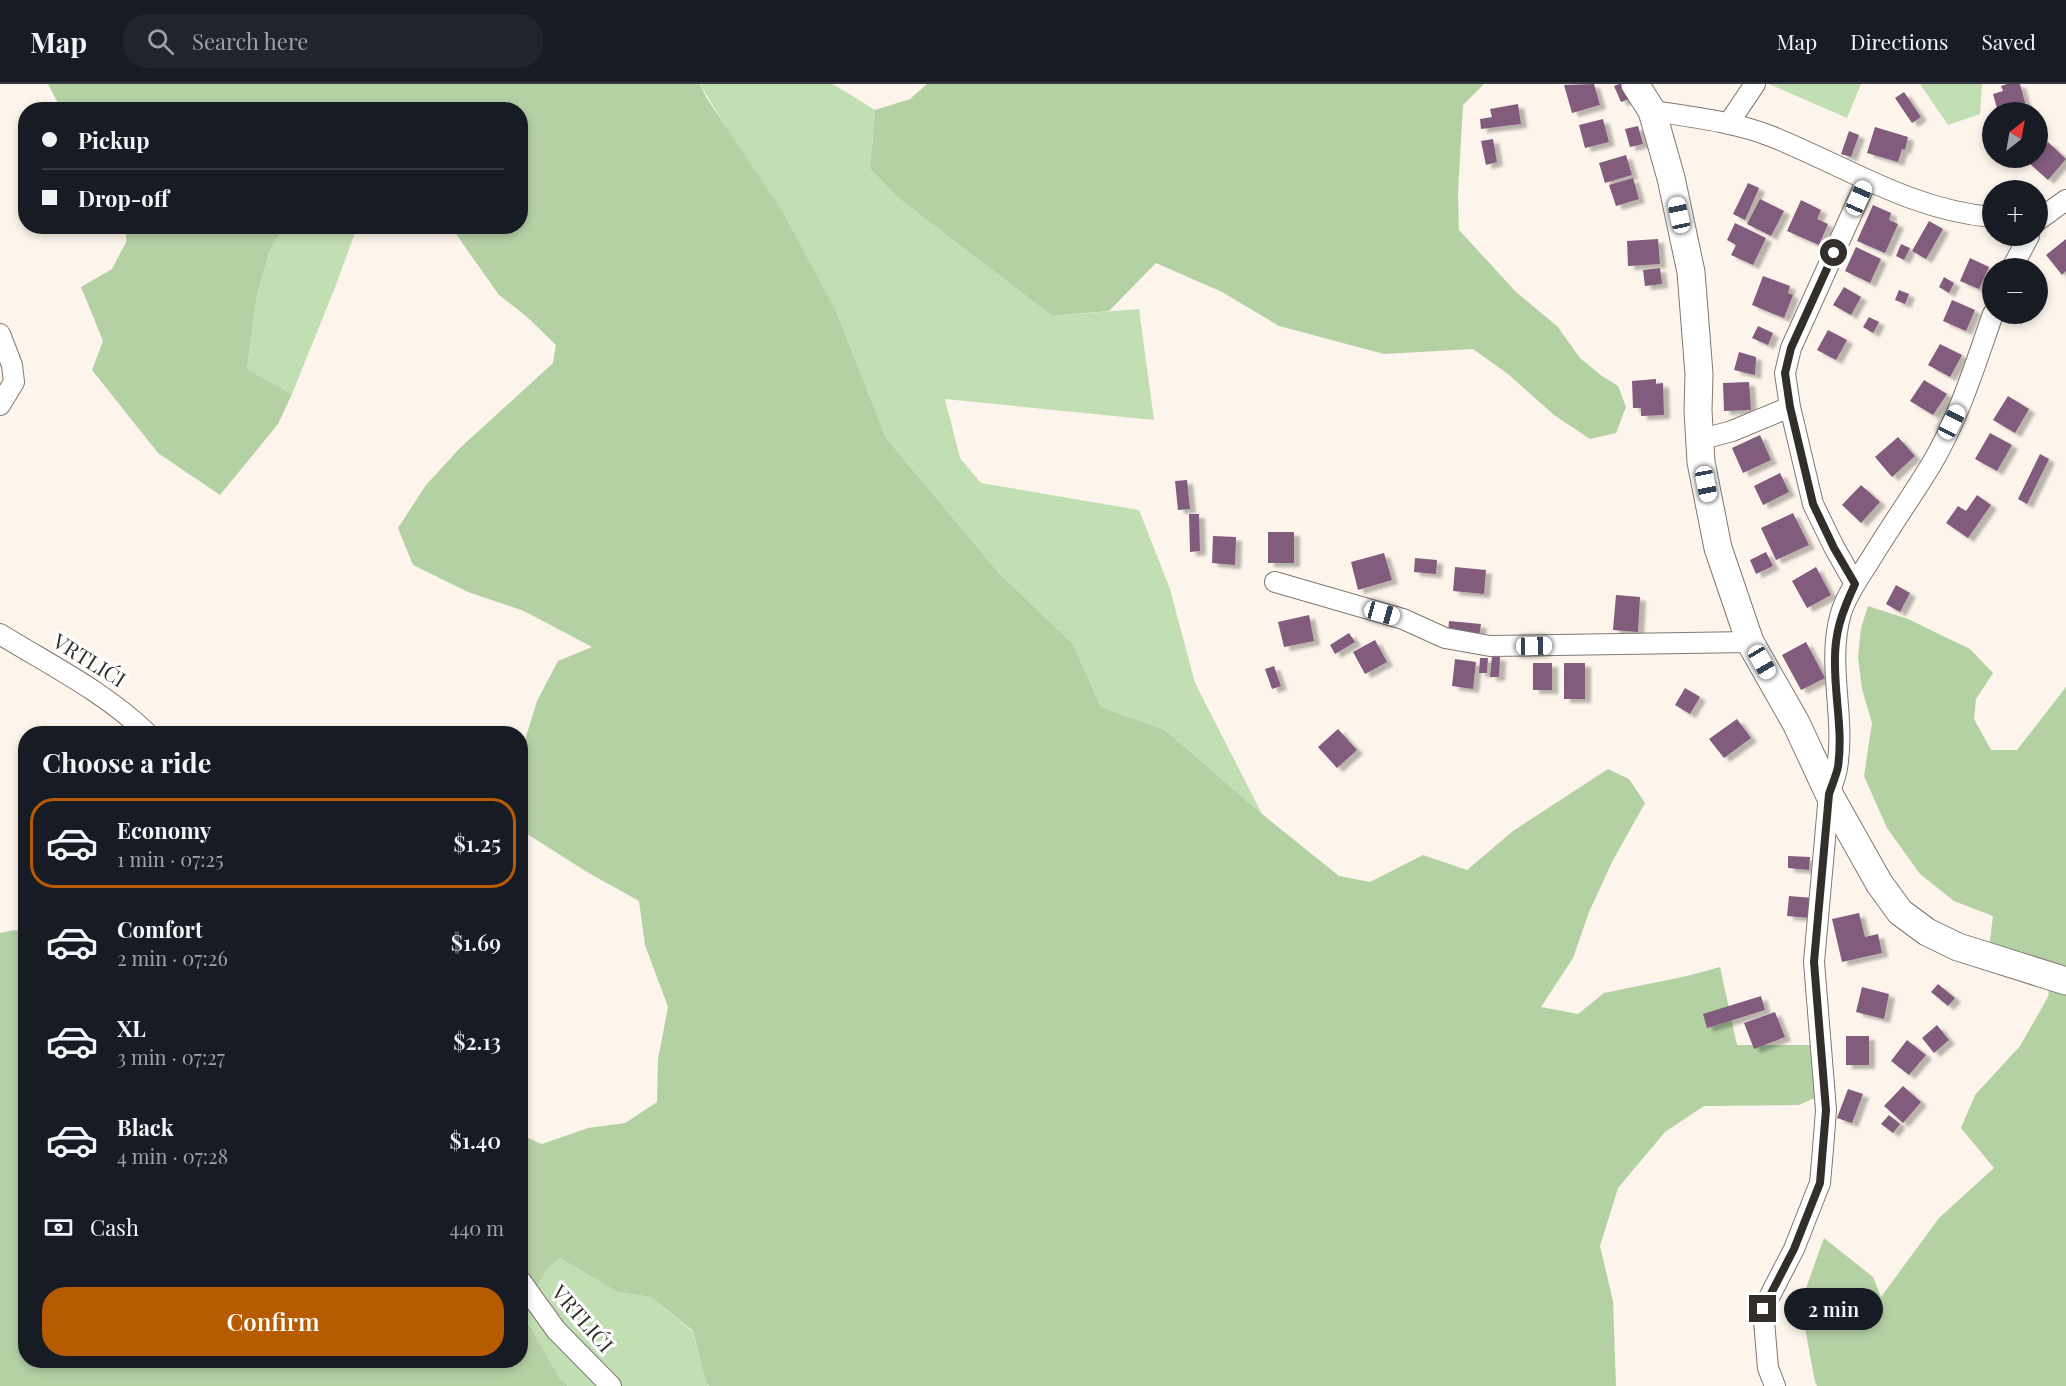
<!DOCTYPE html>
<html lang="en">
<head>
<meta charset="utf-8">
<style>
	body { margin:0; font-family:"Playfair Display",serif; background:#20242c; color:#f1f3f6; height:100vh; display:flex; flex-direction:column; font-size:22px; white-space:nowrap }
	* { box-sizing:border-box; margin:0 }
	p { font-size:20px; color:#9ea1a6 }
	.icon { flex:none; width:33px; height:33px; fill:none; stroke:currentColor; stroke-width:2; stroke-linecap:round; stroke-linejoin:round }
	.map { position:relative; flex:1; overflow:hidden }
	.side { position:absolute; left:18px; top:642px; width:510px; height:642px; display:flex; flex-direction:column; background:#171b24; border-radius:24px; box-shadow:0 3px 9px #0003 }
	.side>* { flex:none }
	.banner { position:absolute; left:18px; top:18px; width:510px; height:132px; border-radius:24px; box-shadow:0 3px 9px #0003; display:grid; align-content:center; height:132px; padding:0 24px; background:#171b24 }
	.needle { width:39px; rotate:31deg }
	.fabs { position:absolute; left:1982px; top:18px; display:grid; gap:12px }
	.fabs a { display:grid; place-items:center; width:66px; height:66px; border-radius:50%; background:#171b24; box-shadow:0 3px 9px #0003; font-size:30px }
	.end { position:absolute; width:27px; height:27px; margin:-14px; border:8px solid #322f2b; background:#fff; box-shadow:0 0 0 3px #fff }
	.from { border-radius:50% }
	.bubble { position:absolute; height:42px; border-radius:21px; background:#171b24; box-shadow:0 3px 9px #0003; font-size:20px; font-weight:600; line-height:42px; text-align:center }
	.car { position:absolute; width:18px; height:36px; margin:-18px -9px; border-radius:8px; box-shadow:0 0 4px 2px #0007; background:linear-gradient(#fff 24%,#345 0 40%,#fff 0 76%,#345 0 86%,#fff 0) }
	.banner b { display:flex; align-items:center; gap:21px; height:57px; font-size:22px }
	.banner b+b { border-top:2px solid #363941 }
	.banner i { width:15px; height:15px; background:#f1f3f6 }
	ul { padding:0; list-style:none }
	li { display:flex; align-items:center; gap:18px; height:90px; margin:0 12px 9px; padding:0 12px; border:3px solid transparent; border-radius:24px }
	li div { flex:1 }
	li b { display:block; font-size:22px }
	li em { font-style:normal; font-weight:600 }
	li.on { border-color:#b75b00 }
	li>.icon { width:54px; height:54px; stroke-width:1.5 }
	h2 { padding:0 24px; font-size:27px; line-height:72px }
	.pay { display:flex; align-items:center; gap:15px; height:66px; padding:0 24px; font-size:22px }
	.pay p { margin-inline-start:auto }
	.cta { display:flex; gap:12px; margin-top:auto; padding:12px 24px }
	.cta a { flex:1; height:69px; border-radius:24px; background:#b75b00; color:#fff; font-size:24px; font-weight:600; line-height:69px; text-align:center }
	header { display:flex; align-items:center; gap:36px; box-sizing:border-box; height:84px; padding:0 30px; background:#171b24; border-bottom:2px solid #363941 }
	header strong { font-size:28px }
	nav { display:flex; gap:33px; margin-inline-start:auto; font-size:21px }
	.search { width:420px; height:54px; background:#20242c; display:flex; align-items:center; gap:15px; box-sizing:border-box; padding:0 21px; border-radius:24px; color:#9ea1a6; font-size:22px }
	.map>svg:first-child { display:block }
	.green { fill:#c2dfb4 }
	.forest { fill:#b4d1a4 }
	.building { fill:#825b7c; filter:url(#shadow) }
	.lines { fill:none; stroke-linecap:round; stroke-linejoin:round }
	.street-casing { stroke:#807871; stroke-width:22 }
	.secondary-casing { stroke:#807871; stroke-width:29 }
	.street { stroke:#fff; stroke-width:20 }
	.secondary { stroke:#fff; stroke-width:27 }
	.route { stroke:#322f2b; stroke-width:8 }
	.labels { text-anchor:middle; stroke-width:6; stroke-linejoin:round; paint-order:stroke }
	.street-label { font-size:21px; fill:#322f2b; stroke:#fff }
</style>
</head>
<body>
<header>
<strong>Map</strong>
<div class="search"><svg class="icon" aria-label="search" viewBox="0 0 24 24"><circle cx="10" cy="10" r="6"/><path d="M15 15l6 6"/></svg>Search here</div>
<nav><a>Map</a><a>Directions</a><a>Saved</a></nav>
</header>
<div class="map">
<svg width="2066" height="1302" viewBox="0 0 2066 1302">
	<defs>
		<filter id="shadow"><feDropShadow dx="6" dy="4" stdDeviation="1.5" flood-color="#0004"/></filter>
	</defs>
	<rect width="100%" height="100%" fill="#fdf4eb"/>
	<!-- green -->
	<path class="green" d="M 700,0 L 833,0 L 875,26 L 870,83 L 897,113 L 1052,232 L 1139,225 L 1154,336 L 945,315 L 960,374 L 981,399 L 1139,426 L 1170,505 L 1195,599 L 1262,730 L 1165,646 L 1101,623 L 1073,560 L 999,489 L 886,354 L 836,227 Z
		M 1769,0 L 1861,0 L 1847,34 Z
		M 1920,0 L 1982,0 L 1980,30 L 1948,41 Z
		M 284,143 L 357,143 L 336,201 L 292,310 L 247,285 L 257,210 L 270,166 Z
		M 560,1174 L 617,1208 L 651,1213 L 693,1248 L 705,1296 L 709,1302 L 568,1302 L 560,1295 L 523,1230 L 547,1185 Z"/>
	<!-- forest -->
	<path class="forest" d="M 48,0 L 700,0 L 706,13 L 783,129 L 836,227 L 886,354 L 999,489 L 1073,560 L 1101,623 L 1165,646 L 1262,730 L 1339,792 L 1370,798 L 1423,771 L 1467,786 L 1513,747 L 1608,685 L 1629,695 L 1645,719 L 1613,776 L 1589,828 L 1573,874 L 1541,923 L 1578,930 L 1604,909 L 1687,892 L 1720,883 L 1737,961 L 1829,961 L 1830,1007 L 1799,1021 L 1704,1022 L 1665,1048 L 1618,1104 L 1600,1162 L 1613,1217 L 1616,1302 L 709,1302 L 705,1296 L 693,1247 L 651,1213 L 617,1208 L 560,1174 L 547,1185 L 523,1230 L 560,1295 L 568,1302 L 0,1302 L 0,849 L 15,846 L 25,848 L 26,1276 L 520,1276 L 521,1051 L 542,1060 L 588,1044 L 625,1039 L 657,1018 L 658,975 L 668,923 L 645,861 L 639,817 L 587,788 L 521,746 L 521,669 L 537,617 L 558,577 L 592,563 L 524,527 L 468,508 L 413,481 L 398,444 L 426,401 L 460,364 L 553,279 L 556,261 L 526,232 L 499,211 L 451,143 L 520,142 L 520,26 L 61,25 Z
		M 927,0 L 1484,0 L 1463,21 L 1458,109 L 1459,146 L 1516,208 L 1557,242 L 1580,274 L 1602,292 L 1618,302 L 1626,323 L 1616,349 L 1590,355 L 1554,331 L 1508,290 L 1473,265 L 1384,270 L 1279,242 L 1222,208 L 1156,179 L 1109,227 L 1052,232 L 897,113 L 870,84 L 875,26 L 910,15 Z
		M 126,143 L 284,143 L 270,166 L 257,210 L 247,285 L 292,310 L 278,340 L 220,411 L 158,369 L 92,286 L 103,257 L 81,203 L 112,185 L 126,158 Z
		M 1868,522 L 1908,535 L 1970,565 L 1993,589 L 1976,615 L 1974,635 L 1991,666 L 2017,666 L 2066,603 L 2066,1302 L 1817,1302 L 1815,1298 L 1805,1244 L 1805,1207 L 1824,1154 L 1873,1193 L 1881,1213 L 1939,1134 L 1994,1084 L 1961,1044 L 1975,1011 L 2020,962 L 2048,913 L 2051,891 L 1988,873 L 1993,832 L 1954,817 L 1920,790 L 1887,744 L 1864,692 L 1872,639 L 1862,605 L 1858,574 L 1861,544 Z"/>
	<!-- building -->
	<path class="building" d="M 1594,0 L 1600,21 L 1572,29 L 1564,1 Z
		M 1619,0 L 1623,0 L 1629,15 L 1621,18 L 1614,2 Z
		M 2007,0 L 2020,0 L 2027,26 L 2019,28 L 1998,28 L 1993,10 L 2003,7 L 2001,2 Z
		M 1904,8 L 1921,33 L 1912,39 L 1895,14 Z
		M 1518,20 L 1521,40 L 1481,45 L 1480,35 L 1492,33 L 1490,25 Z
		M 1603,35 L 1609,58 L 1585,64 L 1579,41 Z
		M 1638,42 L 1643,60 L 1630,63 L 1625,45 Z
		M 1875,43 L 1908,53 L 1905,66 L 1902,65 L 1898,78 L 1867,69 Z
		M 1849,47 L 1859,51 L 1851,73 L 1841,70 Z
		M 1493,55 L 1497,78 L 1486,81 L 1481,57 Z
		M 2048,58 L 2066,75 L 2048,96 L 2029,79 L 2034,74 L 2037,74 L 2037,70 Z
		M 1626,71 L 1632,91 L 1605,99 L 1599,79 Z
		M 1633,94 L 1639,115 L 1616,122 L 1609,101 Z
		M 1748,99 L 1759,104 L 1745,136 L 1733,130 Z
		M 1760,115 L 1784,127 L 1771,152 L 1747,140 Z
		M 1801,116 L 1821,126 L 1817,135 L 1828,140 L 1819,161 L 1787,147 Z
		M 1873,121 L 1891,129 L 1889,136 L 1898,140 L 1885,169 L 1857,157 Z
		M 1929,137 L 1943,145 L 1926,175 L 1912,167 Z
		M 1735,139 L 1766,154 L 1753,181 L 1731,171 L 1736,161 L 1727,156 Z
		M 1658,155 L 1660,180 L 1628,182 L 1627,157 Z
		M 2066,155 L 2066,187 L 2062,191 L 2046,171 Z
		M 1901,160 L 1910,164 L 1904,176 L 1896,172 Z
		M 1856,163 L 1881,175 L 1870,199 L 1845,187 Z
		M 1970,174 L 1989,183 L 1979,205 L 1960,197 Z
		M 1660,184 L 1662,200 L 1645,202 L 1643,186 Z
		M 1763,192 L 1790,202 L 1788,209 L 1793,211 L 1784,234 L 1752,221 Z
		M 1944,193 L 1954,199 L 1949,209 L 1939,203 Z
		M 1844,203 L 1861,213 L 1851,231 L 1833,221 Z
		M 1899,206 L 1909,210 L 1905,220 L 1895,216 Z
		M 1952,216 L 1975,226 L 1966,247 L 1943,237 Z
		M 1869,233 L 1879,238 L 1873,249 L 1863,243 Z
		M 1758,242 L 1773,249 L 1768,261 L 1752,254 Z
		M 1828,246 L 1847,256 L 1836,276 L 1817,266 Z
		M 1940,260 L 1962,271 L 1950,293 L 1928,281 Z
		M 1739,268 L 1756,273 L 1755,291 L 1734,286 Z
		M 1656,295 L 1656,300 L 1663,299 L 1664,331 L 1641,332 L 1641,324 L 1633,324 L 1632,297 Z
		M 1924,296 L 1947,310 L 1933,331 L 1910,317 Z
		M 1749,298 L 1751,326 L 1724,327 L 1723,299 Z
		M 2008,312 L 2029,325 L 2015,349 L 1993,336 Z
		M 1990,349 L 2012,361 L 1997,387 L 1975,375 Z
		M 1760,351 L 1771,376 L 1743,389 L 1732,364 Z
		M 1898,353 L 1915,372 L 1892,393 L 1875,373 Z
		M 2040,370 L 2049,375 L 2027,420 L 2018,415 Z
		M 1780,389 L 1789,408 L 1763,421 L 1754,402 Z
		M 1187,396 L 1190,425 L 1178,426 L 1175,397 Z
		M 1861,401 L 1880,418 L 1861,439 L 1842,421 Z
		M 1977,411 L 1991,421 L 1968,454 L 1946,439 L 1958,422 L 1966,427 Z
		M 1793,429 L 1809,461 L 1776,476 L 1761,444 Z
		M 1189,430 L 1199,430 L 1200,467 L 1190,468 Z
		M 1268,448 L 1294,448 L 1294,479 L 1268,479 Z
		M 1213,452 L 1236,453 L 1235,481 L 1212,479 Z
		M 1766,468 L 1773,482 L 1756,490 L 1750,476 Z
		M 1384,469 L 1392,496 L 1358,506 L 1351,478 Z
		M 1415,474 L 1437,476 L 1436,490 L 1414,488 Z
		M 1455,483 L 1486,486 L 1484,510 L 1453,507 Z
		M 1816,483 L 1831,511 L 1807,524 L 1792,497 Z
		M 1896,501 L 1910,509 L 1900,528 L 1886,520 Z
		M 1616,511 L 1640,513 L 1638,548 L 1613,546 Z
		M 1309,531 L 1314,557 L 1284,563 L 1278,538 Z
		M 1449,537 L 1481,540 L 1479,552 L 1448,549 Z
		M 1349,549 L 1355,558 L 1335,570 L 1330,561 Z
		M 1375,556 L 1387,578 L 1365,590 L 1353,568 Z
		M 1806,558 L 1825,594 L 1801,606 L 1782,571 Z
		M 1492,572 L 1500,573 L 1499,593 L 1490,593 Z
		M 1480,574 L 1488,574 L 1487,589 L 1479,589 Z
		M 1455,575 L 1476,578 L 1473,605 L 1452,602 Z
		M 1533,579 L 1552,579 L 1552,606 L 1533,606 Z
		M 1564,579 L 1585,579 L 1585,615 L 1564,615 Z
		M 1274,582 L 1281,602 L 1272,605 L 1265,585 Z
		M 1685,604 L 1700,613 L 1690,630 L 1675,621 Z
		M 1737,635 L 1751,654 L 1724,674 L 1709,655 Z
		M 1338,645 L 1357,666 L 1337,684 L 1318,663 Z
		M 1788,772 L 1810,773 L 1809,786 L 1788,784 Z
		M 1789,812 L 1813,814 L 1811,834 L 1787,832 Z
		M 1859,829 L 1865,853 L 1878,850 L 1882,869 L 1842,878 L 1832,835 Z
		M 1938,900 L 1955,914 L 1948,922 L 1931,908 Z
		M 1862,903 L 1889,910 L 1884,935 L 1856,928 Z
		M 1761,912 L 1765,926 L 1707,944 L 1703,930 Z
		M 1775,928 L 1785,953 L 1754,965 L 1744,939 Z
		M 1937,941 L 1949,956 L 1934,969 L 1922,954 Z
		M 1846,952 L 1869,952 L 1869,981 L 1846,981 Z
		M 1907,956 L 1926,971 L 1909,991 L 1891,977 Z
		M 1903,1002 L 1921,1018 L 1903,1039 L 1884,1022 Z
		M 1848,1005 L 1863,1010 L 1852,1039 L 1837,1034 Z
		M 1889,1031 L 1900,1040 L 1893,1049 L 1881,1040 Z"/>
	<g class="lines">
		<!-- street casing -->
		<g class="street-casing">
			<path id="street" d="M 1652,27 C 1692,33 1736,38 1773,53 C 1847,83 1911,126 1992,133
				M 1728,40 L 1755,0
				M 2037,137 L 2066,116
				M 2012,184 L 2029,152
				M 0,250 L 12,281 L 14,298 L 0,321
				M 1699,356 L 1732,347 L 1790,323
				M 1275,498 L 1403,535 L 1445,554 L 1490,562 L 1750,558
				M 1855,500 L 1834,463 L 1813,420 L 1790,323 L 1785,289 L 1791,264 L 1867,96
				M 0,550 C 50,581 105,608 148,650
				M 520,1196 L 556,1246 L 611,1302
				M 1775,1302 L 1768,1284 L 1763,1225 L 1794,1165 L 1820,1099 L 1823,1065 L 1826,1026 L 1814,878 L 1829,710 C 1832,701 1836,692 1837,684 C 1846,632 1826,580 1841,529 C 1847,509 1861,491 1872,473 C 1891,442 1912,412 1931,381 C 1959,334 1975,281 1993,230"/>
		</g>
		<!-- secondary casing -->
		<g class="secondary-casing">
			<path id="secondary" d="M 1635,0 L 1652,27 L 1671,94 L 1691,188 L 1699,290 L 1698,327 L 1701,378 L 1718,464 L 1750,558 L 1796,639 L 1829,710 L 1879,799 L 1900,828 L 1927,848 L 1958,863 L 2066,897"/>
		</g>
		<!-- street -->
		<use href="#street" class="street"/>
		<!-- secondary -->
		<use href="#secondary" class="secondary"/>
	</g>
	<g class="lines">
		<!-- route -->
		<path class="route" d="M 1763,1225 L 1794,1165 L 1820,1099 L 1826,1026 L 1814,878 L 1829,710 C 1832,701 1836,692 1838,683 C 1843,648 1835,615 1835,581 C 1834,549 1842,528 1855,500 L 1834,464 L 1813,420 L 1790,323 L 1785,289 L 1791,264 L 1834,169"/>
	</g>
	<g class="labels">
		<!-- street labels -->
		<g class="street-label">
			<text transform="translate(89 577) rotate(32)" y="7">VRTLIĆI</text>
			<text transform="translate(582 1235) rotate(49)" y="7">VRTLIĆI</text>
		</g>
	</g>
</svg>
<div class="fabs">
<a><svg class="needle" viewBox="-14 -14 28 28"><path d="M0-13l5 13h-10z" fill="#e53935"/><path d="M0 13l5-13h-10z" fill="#9ea1a6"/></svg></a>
<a>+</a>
<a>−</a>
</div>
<i class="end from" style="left:1834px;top:169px"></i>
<i class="end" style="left:1763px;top:1225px"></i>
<div class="bubble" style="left:1784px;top:1204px;width:99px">2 min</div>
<i class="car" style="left:1859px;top:114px;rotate:24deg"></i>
<i class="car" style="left:1679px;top:131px;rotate:348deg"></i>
<i class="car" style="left:1952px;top:338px;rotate:27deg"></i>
<i class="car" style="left:1706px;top:400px;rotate:169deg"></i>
<i class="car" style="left:1382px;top:529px;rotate:106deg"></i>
<i class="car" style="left:1534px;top:562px;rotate:89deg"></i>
<i class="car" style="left:1762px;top:578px;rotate:150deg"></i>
<div class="banner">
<b><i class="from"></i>Pickup</b>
<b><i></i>Drop-off</b>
</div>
<section class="side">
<h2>Choose a ride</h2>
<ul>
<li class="on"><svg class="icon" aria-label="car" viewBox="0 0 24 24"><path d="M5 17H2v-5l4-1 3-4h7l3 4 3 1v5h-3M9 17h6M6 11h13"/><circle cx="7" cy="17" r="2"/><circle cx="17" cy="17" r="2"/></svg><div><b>Economy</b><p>1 min · 07:25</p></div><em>$1.25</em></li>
<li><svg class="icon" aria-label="car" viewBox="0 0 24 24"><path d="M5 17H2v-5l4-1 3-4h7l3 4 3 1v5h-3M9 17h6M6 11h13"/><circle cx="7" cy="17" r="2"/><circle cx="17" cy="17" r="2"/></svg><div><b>Comfort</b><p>2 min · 07:26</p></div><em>$1.69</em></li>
<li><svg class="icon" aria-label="car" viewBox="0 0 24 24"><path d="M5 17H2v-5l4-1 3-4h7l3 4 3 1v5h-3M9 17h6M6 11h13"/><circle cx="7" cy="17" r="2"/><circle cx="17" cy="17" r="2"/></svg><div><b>XL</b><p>3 min · 07:27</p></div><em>$2.13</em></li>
<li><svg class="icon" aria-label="car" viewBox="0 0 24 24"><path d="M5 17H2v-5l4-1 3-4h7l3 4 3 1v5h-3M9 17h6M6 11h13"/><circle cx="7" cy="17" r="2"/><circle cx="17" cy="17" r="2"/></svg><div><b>Black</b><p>4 min · 07:28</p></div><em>$1.40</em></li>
</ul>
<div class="pay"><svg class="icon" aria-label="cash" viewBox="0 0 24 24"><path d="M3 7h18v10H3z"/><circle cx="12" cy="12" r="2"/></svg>Cash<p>440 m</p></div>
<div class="cta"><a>Confirm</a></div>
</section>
</div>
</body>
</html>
